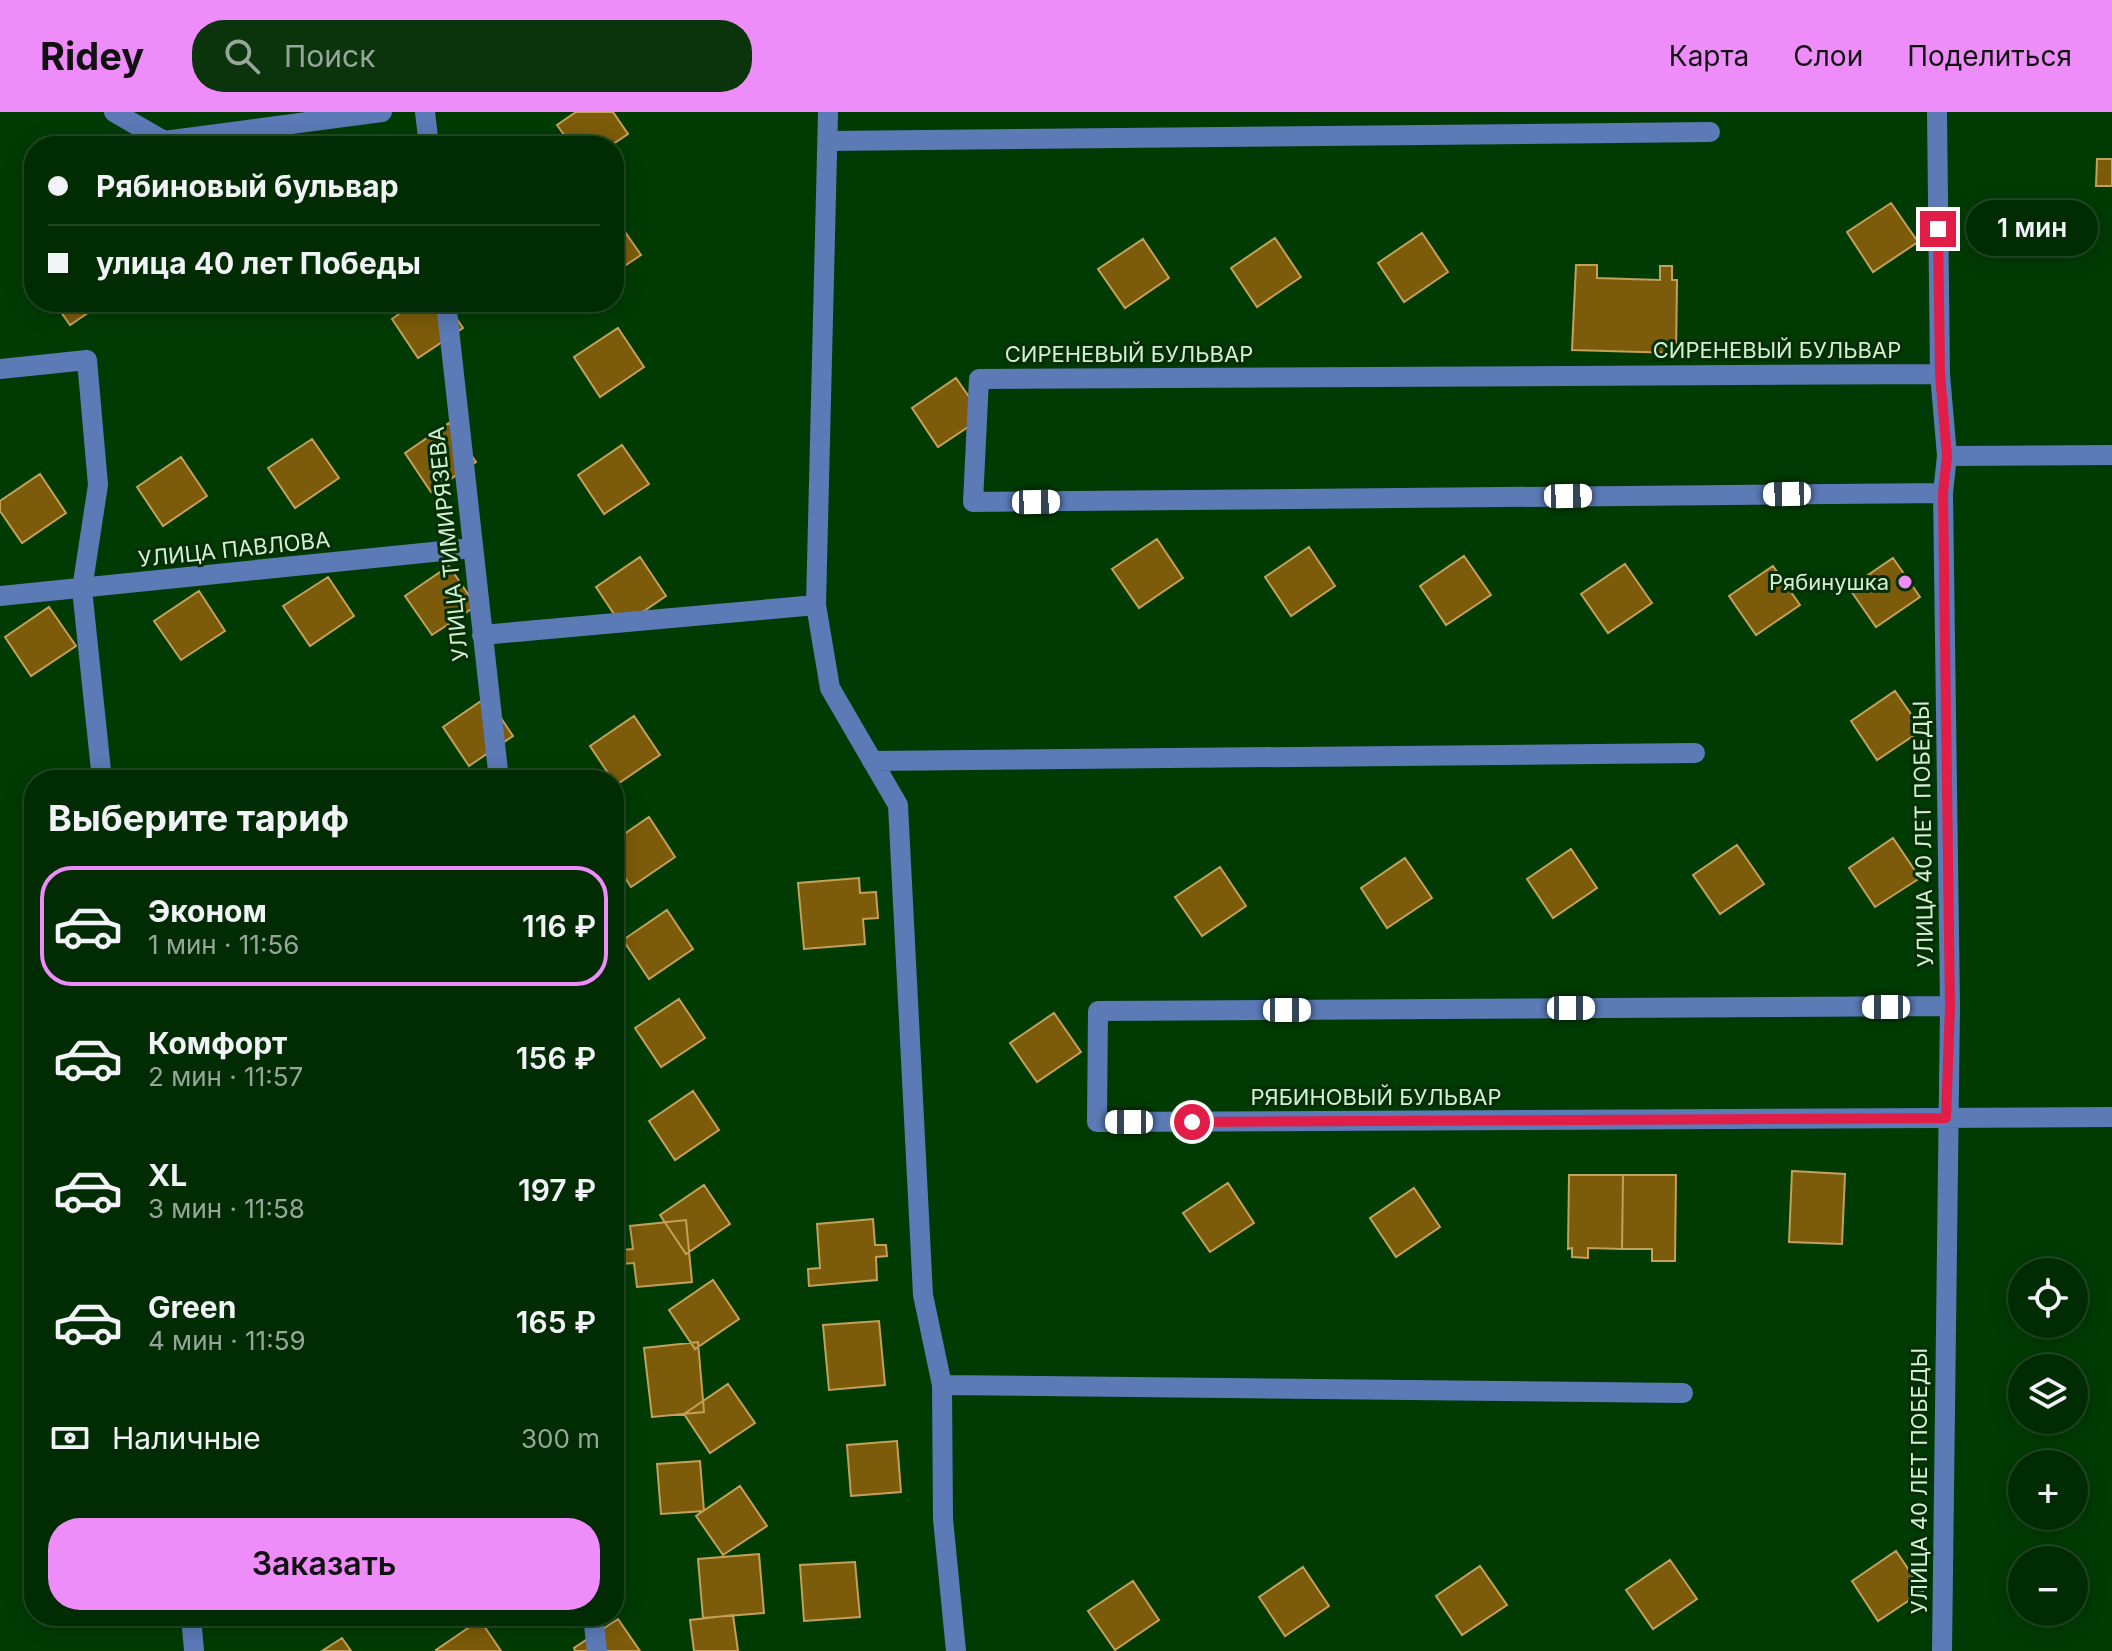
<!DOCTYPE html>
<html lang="ru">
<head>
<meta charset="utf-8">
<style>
	body { margin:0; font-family:Inter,sans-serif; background:#0b340d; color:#f1f3f6; height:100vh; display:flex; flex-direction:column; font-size:30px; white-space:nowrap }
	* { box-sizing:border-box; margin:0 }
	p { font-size:26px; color:#96a79a }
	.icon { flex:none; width:44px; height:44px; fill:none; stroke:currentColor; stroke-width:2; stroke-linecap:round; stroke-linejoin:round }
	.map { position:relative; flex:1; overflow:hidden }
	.sheet { position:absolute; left:24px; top:658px; width:600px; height:856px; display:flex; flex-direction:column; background:#012c03; border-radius:32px; box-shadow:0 4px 20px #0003,0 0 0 2px #234825 }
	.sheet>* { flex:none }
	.top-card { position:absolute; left:24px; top:24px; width:600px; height:176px; border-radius:32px; box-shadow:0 4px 20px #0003,0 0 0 2px #234825; display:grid; align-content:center; height:176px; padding:0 24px; background:#012c03 }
	.buttons { position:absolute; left:2008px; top:1146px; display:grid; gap:16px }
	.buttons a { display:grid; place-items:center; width:80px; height:80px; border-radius:50%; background:#012c03; box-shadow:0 4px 20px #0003,0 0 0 2px #234825; font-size:40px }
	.end { position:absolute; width:36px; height:36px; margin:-18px; border:10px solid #e11d48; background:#fff; box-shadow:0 0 0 4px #fff }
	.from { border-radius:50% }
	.bubble { position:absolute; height:56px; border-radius:28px; background:#012c03; box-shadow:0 4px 20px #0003,0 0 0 2px #234825; font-size:26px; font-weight:600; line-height:56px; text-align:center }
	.car { position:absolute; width:24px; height:48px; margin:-24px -12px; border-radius:10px; box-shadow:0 0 6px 2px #0007; background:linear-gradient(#fff 24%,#345 0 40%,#fff 0 76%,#345 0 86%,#fff 0) }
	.top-card b { display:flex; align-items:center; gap:28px; height:76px; font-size:30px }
	.top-card b+b { border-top:2px solid #234825 }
	.top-card i { width:20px; height:20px; background:#f1f3f6 }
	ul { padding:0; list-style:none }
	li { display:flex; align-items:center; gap:24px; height:120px; margin:0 16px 12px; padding:0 8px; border:4px solid transparent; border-radius:32px }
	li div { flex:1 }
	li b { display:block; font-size:30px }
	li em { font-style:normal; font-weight:600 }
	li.current { border-color:#ee8cf9 }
	li>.icon { width:72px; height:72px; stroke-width:1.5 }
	h2 { padding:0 24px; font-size:36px; line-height:96px }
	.pay { display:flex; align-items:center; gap:20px; height:88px; padding:0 24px; font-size:30px }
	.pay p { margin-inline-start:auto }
	.cta { display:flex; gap:16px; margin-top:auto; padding:16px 24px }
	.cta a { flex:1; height:92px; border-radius:32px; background:#ee8cf9; color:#111; font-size:32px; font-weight:600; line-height:92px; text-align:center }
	header { display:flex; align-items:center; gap:48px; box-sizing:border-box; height:112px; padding:0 40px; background:#ee8cf9; color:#111 }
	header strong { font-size:38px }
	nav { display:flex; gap:44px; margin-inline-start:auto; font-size:28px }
	.search { width:560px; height:72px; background:#0b340d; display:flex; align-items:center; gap:20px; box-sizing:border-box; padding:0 28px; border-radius:32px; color:#96a79a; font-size:30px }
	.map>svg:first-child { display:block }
	.building { fill:#7c5c0a; stroke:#c4a059; stroke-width:2 }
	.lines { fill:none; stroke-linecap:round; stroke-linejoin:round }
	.minor { stroke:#5b7ab6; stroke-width:20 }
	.route { stroke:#e11d48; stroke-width:10 }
	.poi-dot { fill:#ee8cf9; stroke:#052e06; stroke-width:3 }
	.labels { text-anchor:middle; stroke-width:6; stroke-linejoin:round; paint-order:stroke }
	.street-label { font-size:22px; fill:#d4f0d2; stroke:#052e06 }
	.poi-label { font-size:22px; fill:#d4f0d2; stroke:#052e06; text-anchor:end }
</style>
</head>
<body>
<header>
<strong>Ridey</strong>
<div class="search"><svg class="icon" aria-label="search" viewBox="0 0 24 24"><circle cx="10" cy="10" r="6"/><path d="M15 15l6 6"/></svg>Поиск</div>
<nav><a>Карта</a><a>Слои</a><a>Поделиться</a></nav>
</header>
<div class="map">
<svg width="2112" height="1539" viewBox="0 0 2112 1539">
	<rect width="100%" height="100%" fill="#013b04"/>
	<!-- building -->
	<path class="building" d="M 576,0 L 613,0 L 628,22 L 610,34 L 572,34 L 557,13 Z
		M 2097,47 L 2112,47 L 2112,74 L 2096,74 Z
		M 1891,91 L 1918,130 L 1873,160 L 1847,120 Z
		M 614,104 L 641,143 L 614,161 Z
		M 1422,121 L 1448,160 L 1404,190 L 1378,151 Z
		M 1275,126 L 1301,165 L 1257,195 L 1231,156 Z
		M 1143,127 L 1169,166 L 1125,196 L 1098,157 Z
		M 1576,153 L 1597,153 L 1597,166 L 1660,168 L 1660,154 L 1672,154 L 1672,168 L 1677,168 L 1676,241 L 1572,238 Z
		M 54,190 L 104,190 L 70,213 Z
		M 416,190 L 445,190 L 463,216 L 418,246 L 392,207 Z
		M 618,216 L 644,255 L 600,285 L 574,245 Z
		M 956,266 L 983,305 L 938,335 L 912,296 Z
		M 449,311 L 476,350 L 431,380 L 405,341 Z
		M 312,327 L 339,366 L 295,396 L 268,356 Z
		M 622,333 L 649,372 L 604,402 L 578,363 Z
		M 181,345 L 207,384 L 163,414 L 137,375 Z
		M 40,362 L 66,401 L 22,431 L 0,399 L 0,389 Z
		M 1157,427 L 1183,466 L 1139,496 L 1112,457 Z
		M 1309,435 L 1335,474 L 1291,504 L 1265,465 Z
		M 1464,444 L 1491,483 L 1446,513 L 1420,474 Z
		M 640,445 L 666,484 L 622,514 L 596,475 Z
		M 1893,446 L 1920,485 L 1876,515 L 1849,476 Z
		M 1625,452 L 1652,491 L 1608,521 L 1581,482 Z
		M 449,454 L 476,494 L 432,523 L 405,484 Z
		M 1773,454 L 1800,493 L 1756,523 L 1729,484 Z
		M 328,465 L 354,504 L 310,534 L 283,494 Z
		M 199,479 L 225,519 L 181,548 L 154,509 Z
		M 49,495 L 76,534 L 31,564 L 5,525 Z
		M 1895,579 L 1922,618 L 1877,648 L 1851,609 Z
		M 487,585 L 513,624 L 469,654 L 443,615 Z
		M 634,604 L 660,643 L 616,673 L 590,634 Z
		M 649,705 L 675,745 L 631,775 L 614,749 L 614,729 Z
		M 1893,726 L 1920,766 L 1875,795 L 1849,756 Z
		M 1737,733 L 1764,772 L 1720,802 L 1693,763 Z
		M 1571,737 L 1597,776 L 1553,806 L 1527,767 Z
		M 1405,746 L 1432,786 L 1387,816 L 1361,776 Z
		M 1220,755 L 1246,794 L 1202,824 L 1175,785 Z
		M 859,766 L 860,781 L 876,780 L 878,806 L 863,807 L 865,832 L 804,837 L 798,771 Z
		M 667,798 L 693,837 L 649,867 L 623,828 Z
		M 679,887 L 705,926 L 661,955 L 635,916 Z
		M 1054,901 L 1081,940 L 1037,970 L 1010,931 Z
		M 693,979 L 719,1018 L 675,1048 L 649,1009 Z
		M 1792,1059 L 1845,1062 L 1842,1132 L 1789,1130 Z
		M 1569,1063 L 1623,1063 L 1622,1137 L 1588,1136 L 1588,1146 L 1572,1145 L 1572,1136 L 1568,1137 Z
		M 1623,1063 L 1676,1063 L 1675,1149 L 1652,1149 L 1652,1137 L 1622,1137 Z
		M 1228,1071 L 1254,1111 L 1210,1140 L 1183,1101 Z
		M 704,1073 L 730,1112 L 686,1142 L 660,1103 Z
		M 1414,1076 L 1440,1115 L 1396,1145 L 1370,1106 Z
		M 873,1107 L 875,1133 L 886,1133 L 887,1144 L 876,1145 L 877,1168 L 809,1174 L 808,1157 L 820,1156 L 817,1112 Z
		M 686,1108 L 692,1170 L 637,1175 L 634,1151 L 622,1152 L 621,1138 L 633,1137 L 630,1114 Z
		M 713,1168 L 739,1207 L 695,1237 L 669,1198 Z
		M 879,1209 L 885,1273 L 829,1278 L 823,1213 Z
		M 698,1230 L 704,1300 L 652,1305 L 644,1236 Z
		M 728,1272 L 755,1311 L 710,1341 L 684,1302 Z
		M 897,1329 L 901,1380 L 851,1384 L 847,1333 Z
		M 700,1349 L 704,1399 L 661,1402 L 657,1352 Z
		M 740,1374 L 767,1414 L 723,1443 L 696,1404 Z
		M 1896,1439 L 1923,1479 L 1878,1509 L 1852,1469 Z
		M 759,1442 L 764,1501 L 703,1506 L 698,1447 Z
		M 1670,1448 L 1697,1487 L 1653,1517 L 1626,1478 Z
		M 855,1450 L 860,1505 L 804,1509 L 800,1453 Z
		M 1480,1454 L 1507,1493 L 1462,1523 L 1436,1484 Z
		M 1303,1455 L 1329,1494 L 1285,1524 L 1259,1485 Z
		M 1133,1469 L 1159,1508 L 1115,1538 L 1088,1499 Z
		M 733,1503 L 738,1539 L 694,1539 L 690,1508 Z
		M 618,1507 L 640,1539 L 575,1539 L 574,1536 Z
		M 480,1508 L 501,1539 L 437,1539 L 436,1538 Z
		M 342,1526 L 351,1539 L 322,1539 Z"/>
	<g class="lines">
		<!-- minor -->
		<path class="minor" d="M 114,0 L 164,29 L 382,0
			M 425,0 L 429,34
			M 828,0 L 816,493 L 830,576 L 898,693 L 923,1183 L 942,1273 L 943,1407 L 956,1539
			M 1937,0 L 1940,262 L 1947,344 L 1943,381 L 1950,894 L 1942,1539
			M 829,29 L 1710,20
			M 446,190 L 499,668
			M 0,257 L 87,248 L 98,373 L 82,477 L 102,668
			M 1940,262 L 979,267 L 973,390 L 1943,381
			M 1947,344 L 2112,343
			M 0,484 L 472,436
			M 482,523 L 816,493
			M 872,649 L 1695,641
			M 1950,894 L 1098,899 L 1097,1010 L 2112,1005
			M 942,1273 L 1683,1281
			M 191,1504 L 194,1539
			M 593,1504 L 597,1539"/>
	</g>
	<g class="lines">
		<!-- route -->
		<path class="route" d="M 1192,1010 L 1946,1006 L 1950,894 L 1943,381 L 1947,344 L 1940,262 L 1938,117"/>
	</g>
	<!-- markers -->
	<circle class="poi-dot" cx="1905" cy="470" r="8"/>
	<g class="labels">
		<!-- street labels -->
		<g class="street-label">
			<text x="1777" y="246">СИРЕНЕВЫЙ БУЛЬВАР</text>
			<text x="1129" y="250">СИРЕНЕВЫЙ БУЛЬВАР</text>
			<text transform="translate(448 432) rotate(-96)" y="8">УЛИЦА ТИМИРЯЗЕВА</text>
			<text transform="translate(234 437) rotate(-6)" y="8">УЛИЦА ПАВЛОВА</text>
			<text transform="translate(1923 722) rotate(-91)" y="8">УЛИЦА 40 ЛЕТ ПОБЕДЫ</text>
			<text x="1376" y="993">РЯБИНОВЫЙ БУЛЬВАР</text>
			<text transform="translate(1919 1369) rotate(-90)" y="8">УЛИЦА 40 ЛЕТ ПОБЕДЫ</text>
		</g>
		<!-- poi labels -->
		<g class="poi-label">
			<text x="1889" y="478">Рябинушка</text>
		</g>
	</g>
</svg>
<div class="buttons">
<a><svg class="icon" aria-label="locate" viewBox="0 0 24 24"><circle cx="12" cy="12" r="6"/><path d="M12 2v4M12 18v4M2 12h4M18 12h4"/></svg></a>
<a><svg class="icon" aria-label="layers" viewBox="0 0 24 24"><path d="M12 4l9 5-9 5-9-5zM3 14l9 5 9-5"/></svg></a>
<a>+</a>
<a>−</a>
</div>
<i class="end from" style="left:1192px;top:1010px"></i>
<i class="end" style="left:1938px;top:117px"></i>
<div class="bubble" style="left:1966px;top:88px;width:132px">1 мин</div>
<i class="car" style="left:1787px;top:382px;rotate:269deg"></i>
<i class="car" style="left:1568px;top:384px;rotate:89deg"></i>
<i class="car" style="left:1036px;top:390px;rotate:89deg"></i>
<i class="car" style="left:1886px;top:895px;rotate:270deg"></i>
<i class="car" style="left:1571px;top:896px;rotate:90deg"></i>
<i class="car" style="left:1287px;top:898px;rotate:90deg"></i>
<i class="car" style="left:1129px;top:1010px;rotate:270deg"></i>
<div class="top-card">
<b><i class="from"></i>Рябиновый бульвар</b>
<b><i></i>улица 40 лет Победы</b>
</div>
<section class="sheet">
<h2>Выберите тариф</h2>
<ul>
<li class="current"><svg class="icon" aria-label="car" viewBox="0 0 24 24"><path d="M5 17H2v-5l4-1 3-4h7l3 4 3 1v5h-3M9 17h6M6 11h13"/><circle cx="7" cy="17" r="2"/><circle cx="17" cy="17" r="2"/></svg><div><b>Эконом</b><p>1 мин · 11:56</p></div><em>116 ₽</em></li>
<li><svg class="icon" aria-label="car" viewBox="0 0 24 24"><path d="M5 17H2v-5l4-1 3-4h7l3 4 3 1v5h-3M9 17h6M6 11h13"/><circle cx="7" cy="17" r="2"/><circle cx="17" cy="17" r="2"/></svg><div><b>Комфорт</b><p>2 мин · 11:57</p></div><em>156 ₽</em></li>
<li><svg class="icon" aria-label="car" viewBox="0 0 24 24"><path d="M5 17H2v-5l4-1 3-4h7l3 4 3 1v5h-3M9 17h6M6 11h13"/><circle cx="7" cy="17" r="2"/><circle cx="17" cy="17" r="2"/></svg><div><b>XL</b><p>3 мин · 11:58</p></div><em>197 ₽</em></li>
<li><svg class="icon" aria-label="car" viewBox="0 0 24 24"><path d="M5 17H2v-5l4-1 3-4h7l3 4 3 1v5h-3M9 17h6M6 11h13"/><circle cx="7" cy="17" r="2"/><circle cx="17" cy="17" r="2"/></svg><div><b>Green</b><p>4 мин · 11:59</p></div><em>165 ₽</em></li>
</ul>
<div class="pay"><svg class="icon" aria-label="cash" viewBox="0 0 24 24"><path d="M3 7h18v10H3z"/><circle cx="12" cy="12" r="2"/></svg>Наличные<p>300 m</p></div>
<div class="cta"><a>Заказать</a></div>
</section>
</div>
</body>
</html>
